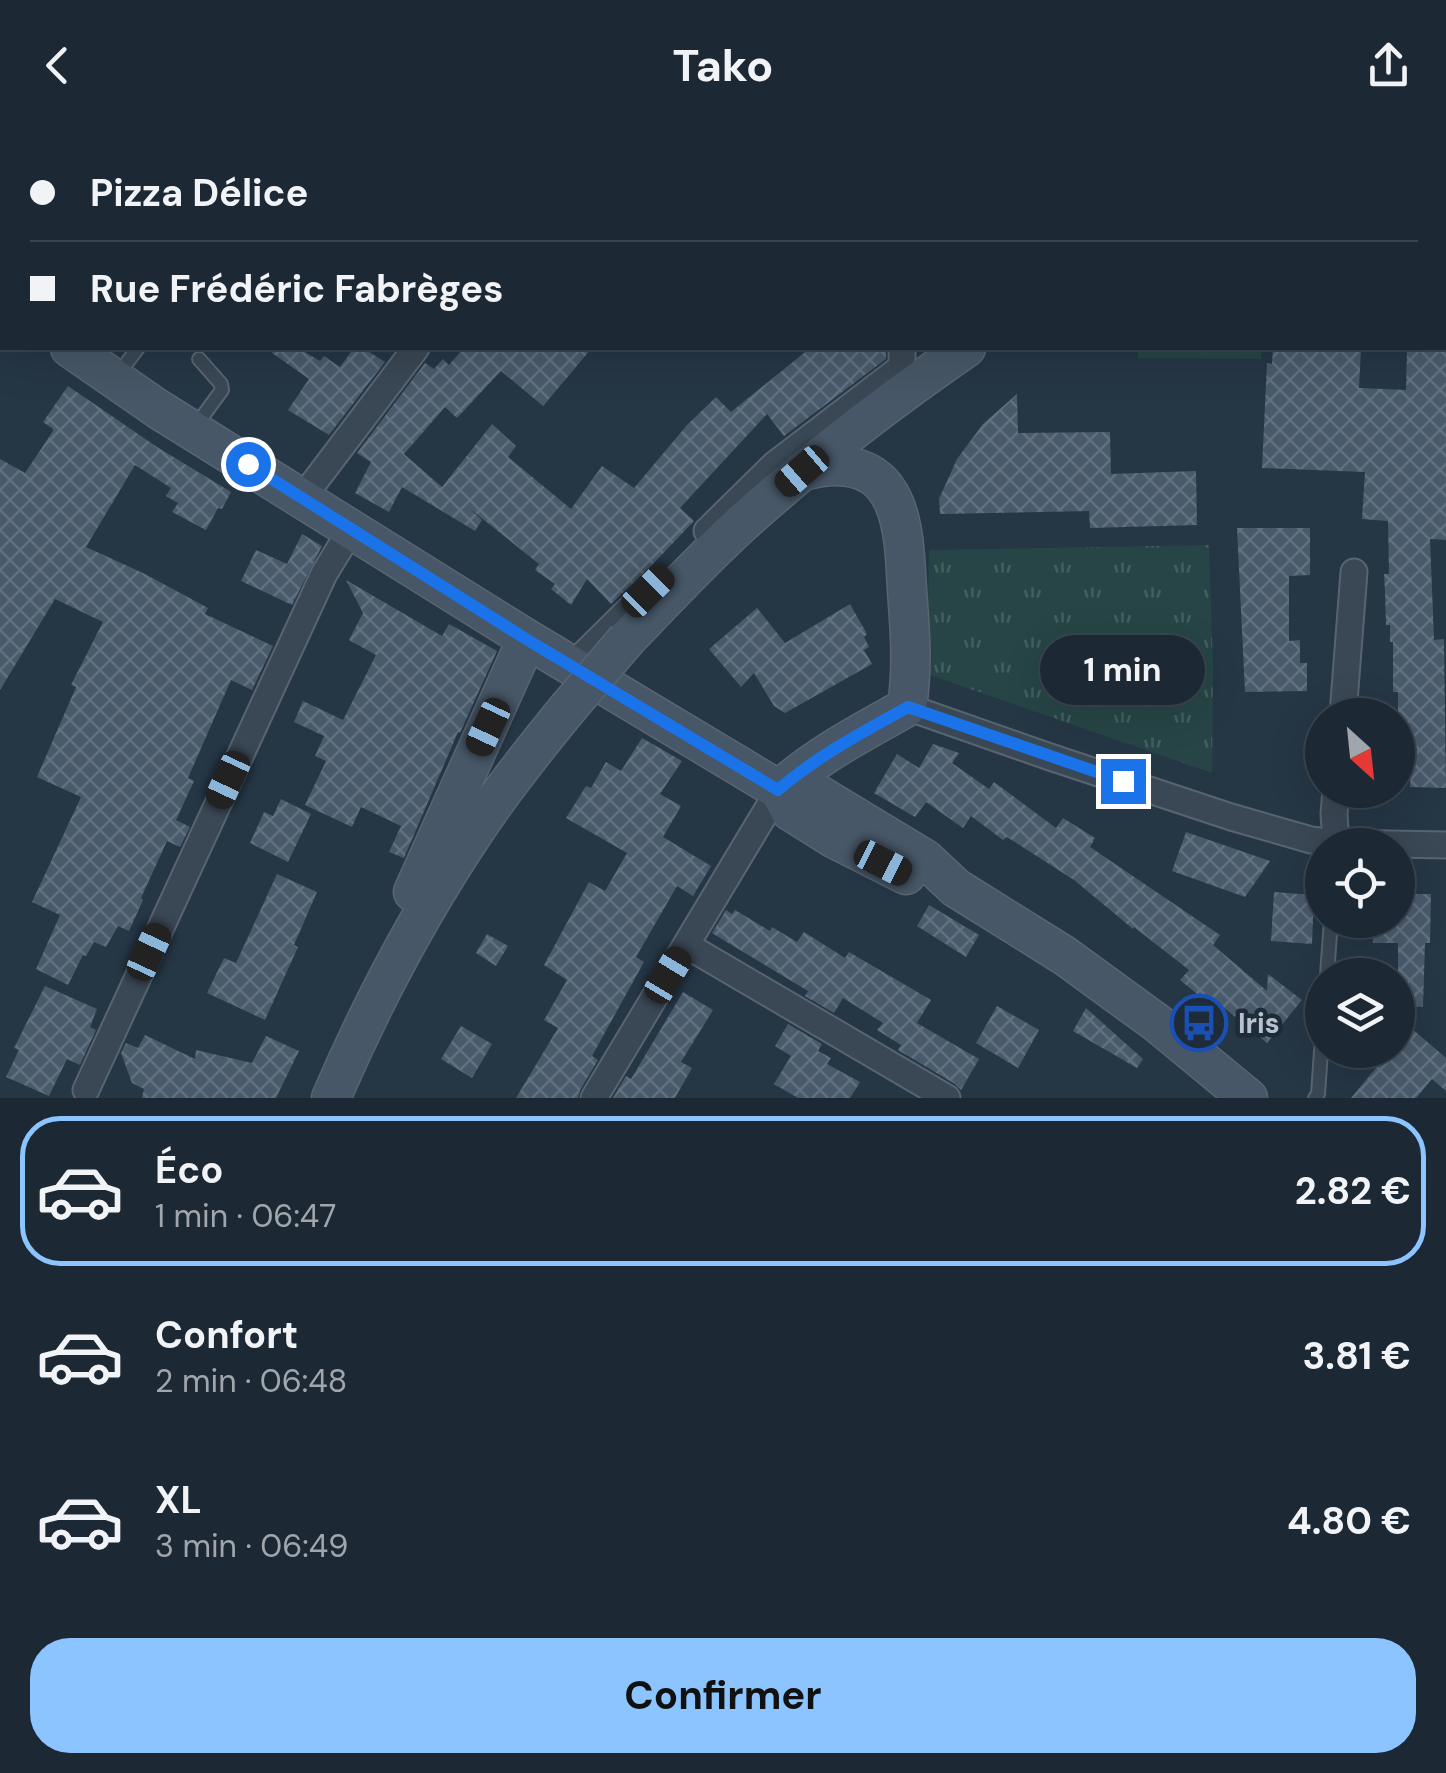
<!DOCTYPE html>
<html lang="fr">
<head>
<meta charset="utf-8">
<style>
	body { margin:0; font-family:"DM Sans",sans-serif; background:#293440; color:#f1f3f6; height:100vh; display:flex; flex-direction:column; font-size:38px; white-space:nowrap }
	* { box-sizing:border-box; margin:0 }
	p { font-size:32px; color:#a0a6ac }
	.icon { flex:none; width:55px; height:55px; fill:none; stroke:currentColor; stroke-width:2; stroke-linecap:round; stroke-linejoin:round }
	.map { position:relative; height:968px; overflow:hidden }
	.details { display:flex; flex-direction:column; background:#1c2834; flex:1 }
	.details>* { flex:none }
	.hud { position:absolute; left:0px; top:0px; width:1448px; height:220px; box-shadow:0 10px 40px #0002,0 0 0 2px #3a444f; display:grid; align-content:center; height:220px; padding:0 30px; background:#1c2834 }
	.needle { width:65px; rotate:153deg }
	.tools { position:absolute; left:1305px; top:568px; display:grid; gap:20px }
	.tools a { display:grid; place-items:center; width:110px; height:110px; border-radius:50%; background:#1c2834; box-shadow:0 10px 40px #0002,0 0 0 2px #3a444f; font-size:50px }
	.end { position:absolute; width:45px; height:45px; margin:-22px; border:12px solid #1a73e8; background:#fff; box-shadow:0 0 0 5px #fff }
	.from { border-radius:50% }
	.bubble { position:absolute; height:70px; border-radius:35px; background:#1c2834; box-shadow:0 10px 40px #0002,0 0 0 2px #3a444f; font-size:32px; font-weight:700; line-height:70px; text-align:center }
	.car { position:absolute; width:30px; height:60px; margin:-30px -15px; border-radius:12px; box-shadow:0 0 8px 2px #0007; background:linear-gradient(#222 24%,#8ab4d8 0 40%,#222 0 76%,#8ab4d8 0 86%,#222 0) }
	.hud b { display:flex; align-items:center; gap:35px; height:95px; font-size:38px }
	.hud b+b { border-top:2px solid #3a444f }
	.hud i { width:25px; height:25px; background:#f1f3f6 }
	ul { padding:18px 0 0; list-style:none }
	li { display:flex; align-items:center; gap:30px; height:150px; margin:0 20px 15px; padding:0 10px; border:5px solid transparent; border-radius:40px }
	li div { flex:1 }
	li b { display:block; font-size:38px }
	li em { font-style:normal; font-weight:700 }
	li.selected { border-color:#8bc4ff }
	li>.icon { width:90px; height:90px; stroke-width:1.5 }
	.action { display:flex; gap:20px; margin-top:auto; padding:20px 30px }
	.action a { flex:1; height:115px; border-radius:40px; background:#8bc4ff; color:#111; font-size:40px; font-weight:700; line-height:115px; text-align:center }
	header { display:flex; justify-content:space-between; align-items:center; height:130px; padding:0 30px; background:#1c2834; font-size:45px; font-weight:700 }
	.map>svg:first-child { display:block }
	.green { fill:#274546 }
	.park { fill:url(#park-tufts) }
	.building { fill:url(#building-cross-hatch) }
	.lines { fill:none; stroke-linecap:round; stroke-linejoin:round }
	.lane-casing { stroke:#586571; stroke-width:16 }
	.street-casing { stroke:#586571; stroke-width:29 }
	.secondary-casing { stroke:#586571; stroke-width:41 }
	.lane { stroke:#3a4754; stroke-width:12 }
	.street { stroke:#3a4754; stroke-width:25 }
	.secondary { stroke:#475767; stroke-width:38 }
	.secondary-bridge-casing { stroke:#586571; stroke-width:41; stroke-linecap:butt }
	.secondary-bridge { stroke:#475767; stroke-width:38 }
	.route { stroke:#1a73e8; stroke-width:12 }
	.labels { text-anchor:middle; stroke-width:9; stroke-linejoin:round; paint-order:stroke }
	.poi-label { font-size:28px; font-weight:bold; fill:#b7c2ce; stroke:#1e2c3a; text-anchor:start }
</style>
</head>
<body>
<header><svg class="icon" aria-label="back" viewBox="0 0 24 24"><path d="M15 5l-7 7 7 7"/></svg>Tako<svg class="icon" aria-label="share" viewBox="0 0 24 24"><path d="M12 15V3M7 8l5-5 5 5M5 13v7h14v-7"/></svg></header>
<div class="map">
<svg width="1446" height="968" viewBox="0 0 1446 968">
	<defs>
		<pattern id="park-tufts" width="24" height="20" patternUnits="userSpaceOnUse" patternTransform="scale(2.5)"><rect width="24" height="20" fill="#274546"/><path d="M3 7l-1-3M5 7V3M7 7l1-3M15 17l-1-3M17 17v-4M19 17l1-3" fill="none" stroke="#445e60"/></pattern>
		<pattern id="building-cross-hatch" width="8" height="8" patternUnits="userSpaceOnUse" patternTransform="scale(2.5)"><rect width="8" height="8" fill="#495a6b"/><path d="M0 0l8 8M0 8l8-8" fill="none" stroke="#61707f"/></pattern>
	</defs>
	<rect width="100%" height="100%" fill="#253645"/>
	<!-- green -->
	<path class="green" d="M 1138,218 L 1261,218 L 1261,229 L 1138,228 Z"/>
	<!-- park -->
	<path class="park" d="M 1209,415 L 1213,537 L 1212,643 L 927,544 L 929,420 Z"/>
	<!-- building -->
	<path class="building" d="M 275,218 L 298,218 L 320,231 L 324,226 L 340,237 L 354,218 L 363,218 L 385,232 L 329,305 L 288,280 L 309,249 L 272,223 Z
		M 464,218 L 592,218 L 543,276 L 501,241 L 457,288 L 445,277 L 404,324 L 442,357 L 492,294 L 516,316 L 508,327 L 571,379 L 602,336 L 634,358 L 688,294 L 716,267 L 731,282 L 810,218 L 886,218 L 886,229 L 784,306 L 767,284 L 680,378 L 694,391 L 650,437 L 611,474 L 587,449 L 571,475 L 551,459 L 555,454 L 535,440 L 539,434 L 469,378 L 482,390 L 475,401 L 402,357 L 389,382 L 355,363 L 371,332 L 357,323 L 425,233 L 434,239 L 443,229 L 449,235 Z
		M 1273,218 L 1361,218 L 1359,258 L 1406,260 L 1407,218 L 1446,218 L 1446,410 L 1430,409 L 1434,510 L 1444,509 L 1446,658 L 1410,657 L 1411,631 L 1398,632 L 1398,562 L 1393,562 L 1393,512 L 1390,512 L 1390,495 L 1386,495 L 1385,462 L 1384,444 L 1389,444 L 1388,391 L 1362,389 L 1365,342 L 1262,338 L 1267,233 L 1272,234 Z
		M 68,256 L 157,317 L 231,362 L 222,379 L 218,378 L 206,400 L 172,382 L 178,373 L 166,366 L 171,358 L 135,335 L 86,417 L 143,443 L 208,478 L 205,484 L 273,516 L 252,560 L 231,550 L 188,648 L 194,651 L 176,690 L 190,697 L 180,717 L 167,711 L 141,768 L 143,770 L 129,801 L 118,796 L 106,817 L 94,812 L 86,826 L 83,825 L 68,855 L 36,839 L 60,785 L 32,772 L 81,667 L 37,647 L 76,557 L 71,555 L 103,492 L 55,469 L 0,560 L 0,329 L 25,343 L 53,301 L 53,299 L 43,292 Z
		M 1017,264 L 1018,303 L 1110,302 L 1111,344 L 1196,341 L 1197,395 L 1090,398 L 1089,381 L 940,384 L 939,369 L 957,329 L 983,294 Z
		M 1237,398 L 1310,398 L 1310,445 L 1289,446 L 1289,511 L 1300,510 L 1300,533 L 1307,533 L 1307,561 L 1245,562 Z
		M 302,404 L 322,416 L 292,475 L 241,451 L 256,420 L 287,434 Z
		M 346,450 L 442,506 L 449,494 L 497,521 L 460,603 L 458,602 L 404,728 L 389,722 L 401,696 L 361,677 L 352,697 L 305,675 L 326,631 L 315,626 L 324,606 L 294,592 L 303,571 L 343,590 L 376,525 L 349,510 L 363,483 Z
		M 850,474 L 867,504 L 864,507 L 869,517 L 864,520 L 872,534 L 785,583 L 774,576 L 754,543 L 741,557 L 709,519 L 757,478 L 785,513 Z
		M 642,608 L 682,631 L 660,664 L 681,676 L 663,707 L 711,736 L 693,766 L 677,756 L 636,827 L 644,832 L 592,926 L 598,930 L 580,960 L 578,968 L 516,968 L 558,898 L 544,890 L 567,850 L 544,835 L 589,752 L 605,761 L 627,723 L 566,688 L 586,656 L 591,658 L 606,632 L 621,641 Z
		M 933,614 L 959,623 L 952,633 L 989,659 L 994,652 L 1056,698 L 1063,688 L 1095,708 L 1090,717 L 1220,805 L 1213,815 L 1267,861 L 1268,844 L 1302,870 L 1267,913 L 1217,872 L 1213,877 L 1180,850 L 1189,840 L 1134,797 L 1133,799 L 1074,750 L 1007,707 L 1003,710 L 971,686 L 963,698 L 926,672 L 915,687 L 874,663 L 897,624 L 919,638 Z
		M 281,669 L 311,684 L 288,732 L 250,713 L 264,682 L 273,686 Z
		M 1186,702 L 1270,731 L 1245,767 L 1172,741 Z
		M 277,744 L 317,762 L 294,815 L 298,817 L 265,890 L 207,863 L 224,828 L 236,833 Z
		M 1274,762 L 1314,765 L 1312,814 L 1271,811 Z
		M 1398,764 L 1431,764 L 1430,813 L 1425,813 L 1423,877 L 1398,875 L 1398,813 L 1373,813 L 1373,790 L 1398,790 Z
		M 929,775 L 979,805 L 966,827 L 917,796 Z
		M 726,780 L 732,784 L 735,780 L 770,801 L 772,797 L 797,812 L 804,802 L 845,828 L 849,822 L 931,870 L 917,893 L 979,929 L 961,960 L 955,954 L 898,920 L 901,915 L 877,900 L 883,893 L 843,868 L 834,883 L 805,866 L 808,861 L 712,803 Z
		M 487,804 L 508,816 L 496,836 L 476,823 Z
		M 45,856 L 97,879 L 90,897 L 96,900 L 80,935 L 67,929 L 49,966 L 6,947 L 19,920 L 14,918 Z
		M 683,862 L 713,880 L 681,932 L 692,938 L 675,968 L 613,968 L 626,946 L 631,949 Z
		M 997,876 L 1039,900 L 1018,938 L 976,913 Z
		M 1086,878 L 1143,929 L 1137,938 L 1073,901 Z
		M 788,894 L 822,914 L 818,921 L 831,928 L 827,934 L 860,952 L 850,968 L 798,968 L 774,954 L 791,926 L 775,916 Z
		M 461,896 L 492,914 L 472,948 L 441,929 Z
		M 1410,897 L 1446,928 L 1446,961 L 1432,949 L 1416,968 L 1351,968 L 1391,920 L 1398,920 L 1398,912 Z
		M 145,905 L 195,929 L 196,920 L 252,933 L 266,906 L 299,921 L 276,968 L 142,968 L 144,959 L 132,953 L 121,923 L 126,913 L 138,918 Z"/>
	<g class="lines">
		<!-- lane casing -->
		<g class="lane-casing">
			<path id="lane" d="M 116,247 L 138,218
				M 194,298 L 222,260 L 221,254 L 199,229
				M 1327,845 L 1331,790
				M 1315,968 L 1318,964 L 1322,907"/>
		</g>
		<!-- street casing -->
		<g class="street-casing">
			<path id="street" d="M 890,0 L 890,2
				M 303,367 L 416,218
				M 707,401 L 774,335 L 902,237 L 902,218
				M 572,536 L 658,451
				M 907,577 L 1050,627 L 1231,687 L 1311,710 L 1336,713 L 1446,715
				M 1343,585 L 1354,442
				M 1336,713 L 1334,684 L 1336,660
				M 686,815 L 947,968
				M 86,960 L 324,444 L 352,398
				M 594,968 L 779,660"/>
		</g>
		<!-- secondary casing -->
		<g class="secondary-casing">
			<path id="secondary" d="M 1342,2 L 1347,0
				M 0,167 L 2,169
				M 70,218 L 158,279 L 527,509 L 779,660 L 811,660 L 925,729 L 956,758 L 1065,826 L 1157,893 L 1248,968
				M 627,509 C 664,470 701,431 741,394 C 812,330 888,272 966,218
				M 779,660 C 817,625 863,602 907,577 C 913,537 910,500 907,460 C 904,408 905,334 833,336 C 823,336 812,339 802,341
				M 779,660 L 790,681 L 833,708 L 906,745
				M 413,762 L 527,509
				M 331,968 C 371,875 419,784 476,699 C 504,657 536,617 568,578"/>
		</g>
		<!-- lane -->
		<use href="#lane" class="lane"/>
		<!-- street -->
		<use href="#street" class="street"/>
		<!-- secondary -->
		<use href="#secondary" class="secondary"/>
		<!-- secondary-bridge casing -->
		<g class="secondary-bridge-casing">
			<path id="secondary-bridge" d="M 568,578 L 627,509"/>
		</g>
		<!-- secondary-bridge -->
		<use href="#secondary-bridge" class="secondary-bridge"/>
	</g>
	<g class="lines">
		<!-- route -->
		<path class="route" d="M 248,334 L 526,509 L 778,660 C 817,626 863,602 908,577 L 1123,651"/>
	</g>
	<!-- icons -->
	<defs>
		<g id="bus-ring" transform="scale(2.875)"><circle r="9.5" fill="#1e2c3a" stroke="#1a4fb4" stroke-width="1.5"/><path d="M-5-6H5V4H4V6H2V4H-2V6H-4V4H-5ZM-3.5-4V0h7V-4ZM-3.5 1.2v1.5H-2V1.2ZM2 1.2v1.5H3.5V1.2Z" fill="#1a4fb4"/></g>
	</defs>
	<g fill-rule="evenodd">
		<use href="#bus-ring" x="1199" y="893"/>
	</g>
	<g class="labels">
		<!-- poi labels -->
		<g class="poi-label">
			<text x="1238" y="903">Iris</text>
		</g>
	</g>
</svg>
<div class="tools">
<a><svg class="needle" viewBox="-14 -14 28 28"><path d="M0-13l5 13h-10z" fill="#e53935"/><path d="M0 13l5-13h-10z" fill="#a0a6ac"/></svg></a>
<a><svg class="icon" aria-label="locate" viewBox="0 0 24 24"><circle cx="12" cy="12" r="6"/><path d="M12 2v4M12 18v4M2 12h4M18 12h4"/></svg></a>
<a><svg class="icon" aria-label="layers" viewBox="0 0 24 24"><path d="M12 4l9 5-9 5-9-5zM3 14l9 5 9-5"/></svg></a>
</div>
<i class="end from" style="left:248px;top:334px"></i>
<i class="end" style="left:1123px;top:651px"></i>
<div class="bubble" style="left:1040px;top:505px;width:165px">1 min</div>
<i class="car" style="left:802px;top:341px;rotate:229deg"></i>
<i class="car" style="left:648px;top:461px;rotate:45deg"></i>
<i class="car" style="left:488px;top:597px;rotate:205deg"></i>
<i class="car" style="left:228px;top:650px;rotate:205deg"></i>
<i class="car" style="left:883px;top:733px;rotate:117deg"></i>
<i class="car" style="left:149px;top:822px;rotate:25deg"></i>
<i class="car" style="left:668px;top:845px;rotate:31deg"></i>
<div class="hud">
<b><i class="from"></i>Pizza Délice</b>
<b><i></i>Rue Frédéric Fabrèges</b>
</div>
</div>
<section class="details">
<ul>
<li class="selected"><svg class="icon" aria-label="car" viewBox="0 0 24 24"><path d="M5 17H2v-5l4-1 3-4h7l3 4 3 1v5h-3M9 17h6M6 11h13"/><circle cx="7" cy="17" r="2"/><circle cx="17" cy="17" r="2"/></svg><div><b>Éco</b><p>1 min · 06:47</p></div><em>2.82 €</em></li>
<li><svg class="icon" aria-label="car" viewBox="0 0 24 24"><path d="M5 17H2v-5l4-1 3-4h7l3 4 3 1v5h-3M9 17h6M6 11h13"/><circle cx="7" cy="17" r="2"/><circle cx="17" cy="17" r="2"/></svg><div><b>Confort</b><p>2 min · 06:48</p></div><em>3.81 €</em></li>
<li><svg class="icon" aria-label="car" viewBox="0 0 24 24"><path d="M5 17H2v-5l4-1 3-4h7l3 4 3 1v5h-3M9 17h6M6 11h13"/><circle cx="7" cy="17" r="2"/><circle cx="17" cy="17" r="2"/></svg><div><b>XL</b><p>3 min · 06:49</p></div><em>4.80 €</em></li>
</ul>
<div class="action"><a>Confirmer</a></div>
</section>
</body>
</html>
